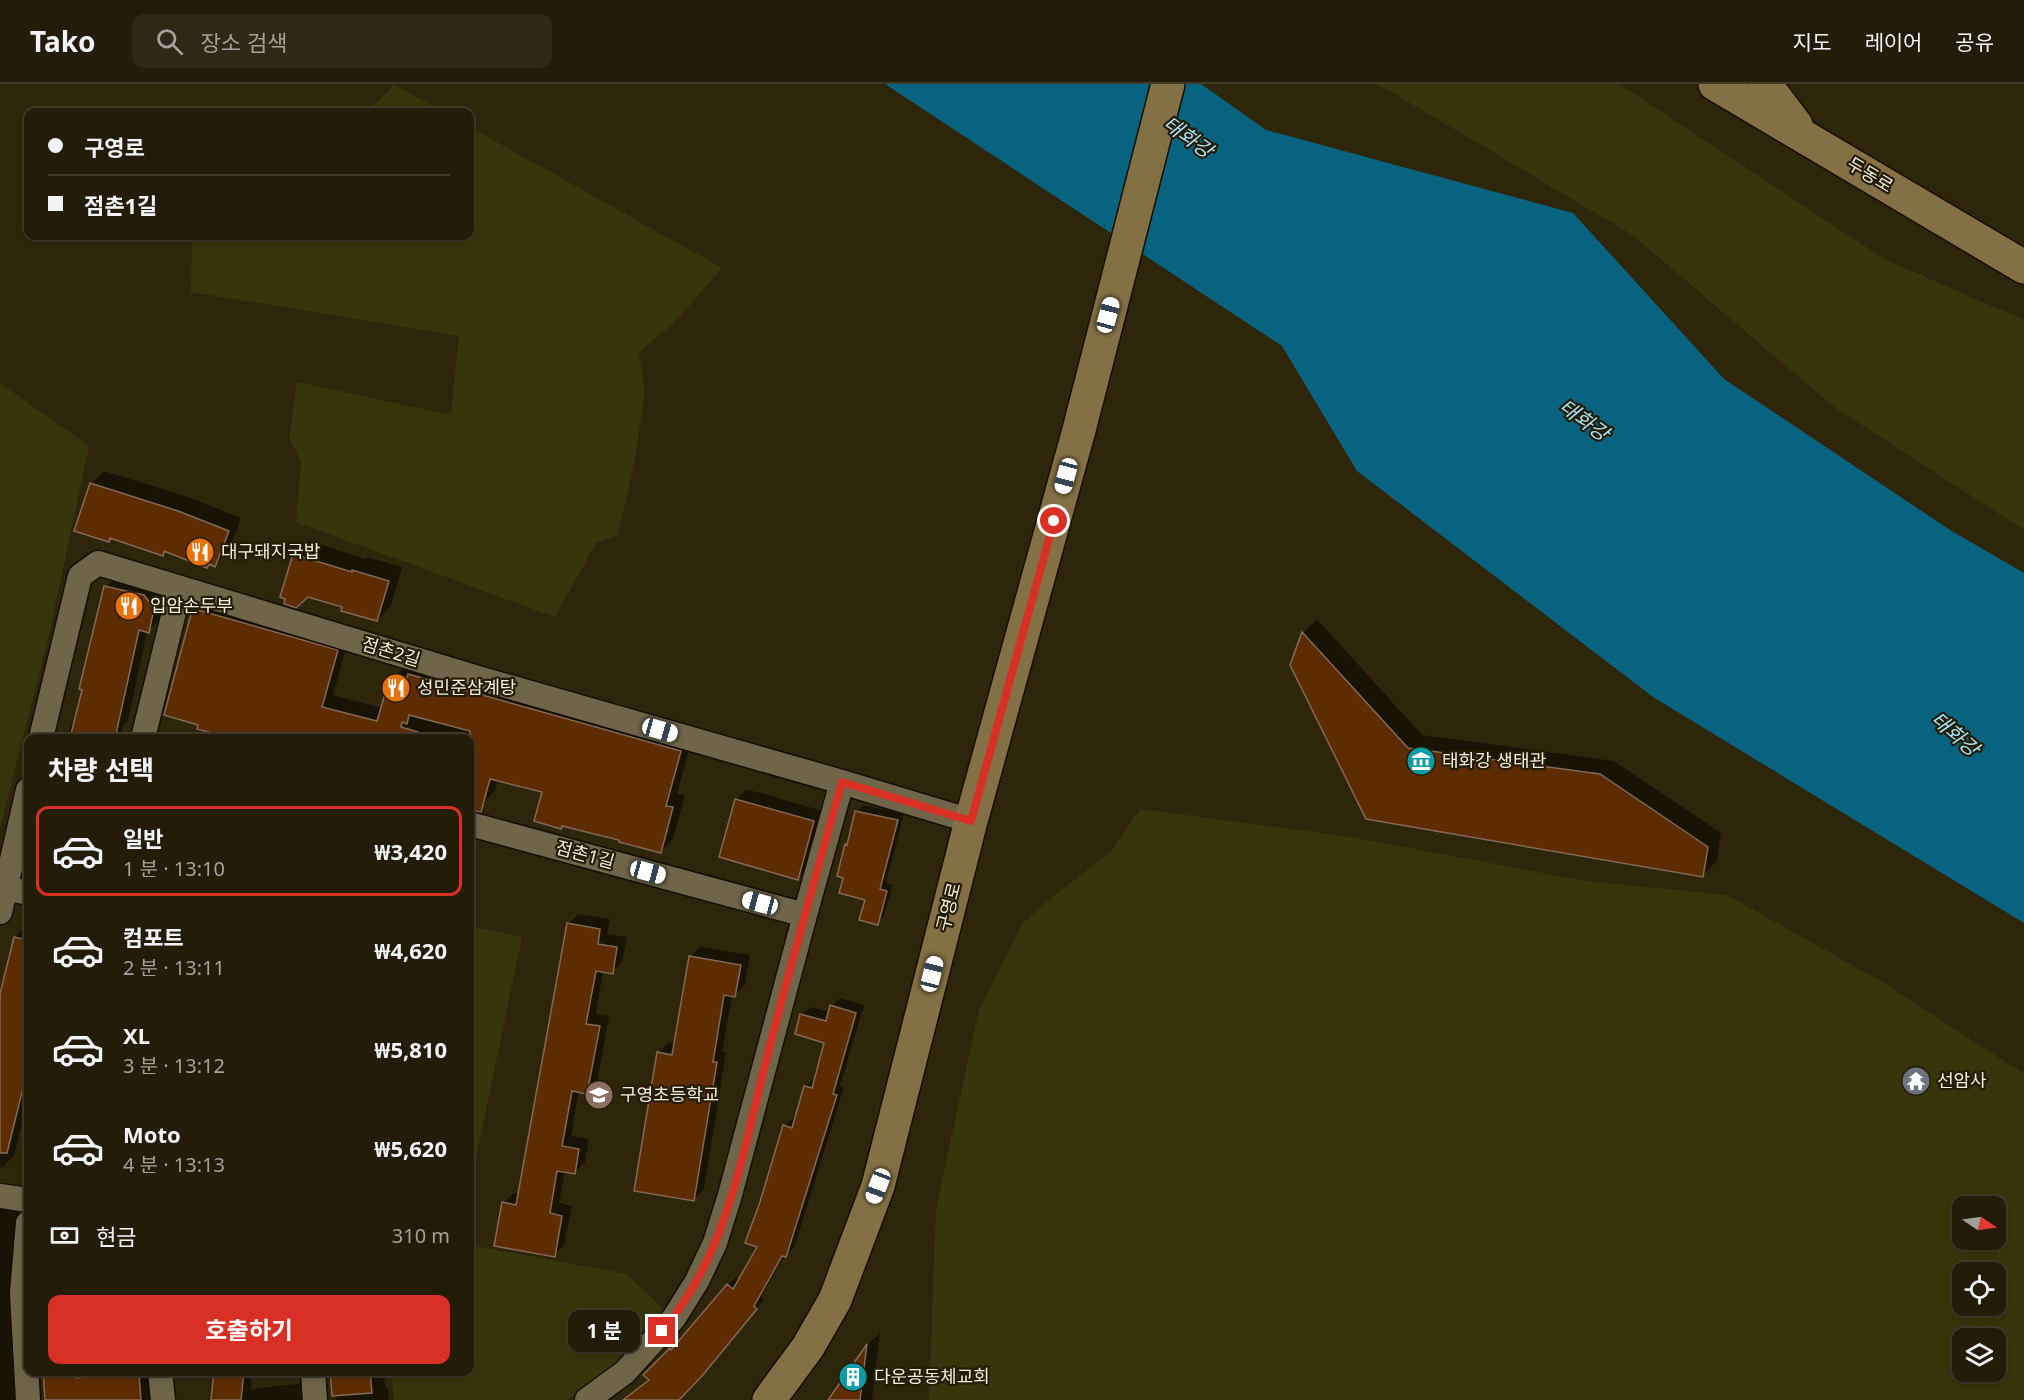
<!DOCTYPE html>
<html lang="ko">
<head>
<meta charset="utf-8">
<style>
	body { margin:0; font-family:"Noto Sans","Noto Sans KR",sans-serif; background:#2e2916; color:#f1f3f6; height:100vh; display:flex; flex-direction:column; font-size:22px; white-space:nowrap }
	* { box-sizing:border-box; margin:0 }
	p { font-size:20px; color:#a2a19c }
	.icon { flex:none; width:33px; height:33px; fill:none; stroke:currentColor; stroke-width:2; stroke-linecap:round; stroke-linejoin:round }
	.map { position:relative; flex:1; overflow:hidden }
	.panel { position:absolute; left:24px; top:650px; width:450px; height:642px; display:flex; flex-direction:column; background:#221c08; border-radius:12px; box-shadow:0 3px 9px #0003,0 0 0 2px #3f3a29 }
	.panel>* { flex:none }
	.hud { position:absolute; left:24px; top:24px; width:450px; height:132px; border-radius:12px; box-shadow:0 3px 9px #0003,0 0 0 2px #3f3a29; display:grid; align-content:center; height:132px; padding:0 24px; background:#221c08 }
	.needle { width:39px; rotate:103deg }
	.fabs { position:absolute; left:1952px; top:1112px; display:grid; gap:12px }
	.fabs a { display:grid; place-items:center; width:54px; height:54px; border-radius:12px; background:#221c08; box-shadow:0 3px 9px #0003,0 0 0 2px #3f3a29; font-size:30px }
	.end { position:absolute; width:27px; height:27px; margin:-14px; border:8px solid #d93025; background:#fff; box-shadow:0 0 0 3px #fff }
	.from { border-radius:50% }
	.bubble { position:absolute; height:42px; border-radius:12px; background:#221c08; box-shadow:0 3px 9px #0003,0 0 0 2px #3f3a29; font-size:20px; font-weight:700; line-height:42px; text-align:center }
	.car { position:absolute; width:18px; height:36px; margin:-18px -9px; border-radius:8px; box-shadow:0 0 4px 2px #0007; background:linear-gradient(#fff 24%,#345 0 40%,#fff 0 76%,#345 0 86%,#fff 0) }
	.hud b { display:flex; align-items:center; gap:21px; height:57px; font-size:22px }
	.hud b+b { border-top:2px solid #3f3a29 }
	.hud i { width:15px; height:15px; background:#f1f3f6 }
	ul { padding:0; list-style:none }
	li { display:flex; align-items:center; gap:18px; height:90px; margin:0 12px 9px; padding:0 12px; border:3px solid transparent; border-radius:12px }
	li div { flex:1 }
	li b { display:block; font-size:22px }
	li em { font-style:normal; font-weight:700 }
	li.active { border-color:#d93025 }
	li>.icon { width:54px; height:54px; stroke-width:1.5 }
	h2 { padding:0 24px; font-size:27px; line-height:72px }
	.pay { display:flex; align-items:center; gap:15px; height:66px; padding:0 24px; font-size:22px }
	.pay p { margin-inline-start:auto }
	.cta { display:flex; gap:12px; margin-top:auto; padding:12px 24px }
	.cta a { flex:1; height:69px; border-radius:12px; background:#d93025; color:#fff; font-size:24px; font-weight:700; line-height:69px; text-align:center }
	header { display:flex; align-items:center; gap:36px; box-sizing:border-box; height:84px; padding:0 30px; background:#221c08; border-bottom:2px solid #3f3a29 }
	header strong { font-size:28px }
	nav { display:flex; gap:33px; margin-inline-start:auto; font-size:21px }
	.search { width:420px; height:54px; background:#2e2916; display:flex; align-items:center; gap:15px; box-sizing:border-box; padding:0 21px; border-radius:12px; color:#a2a19c; font-size:22px }
	.map>svg:first-child { display:block }
	.green { fill:#35360b; fill-rule:evenodd }
	.water { fill:#07637f }
	.shadow { fill:#0007 }
	.building { fill:#5d2d01; stroke:#836958; stroke-width:1.5 }
	.lines { fill:none; stroke-linecap:round; stroke-linejoin:round }
	.minor-casing { stroke:#160e00; stroke-width:27 }
	.secondary-casing { stroke:#160e00; stroke-width:36 }
	.minor { stroke:#6f664a; stroke-width:24 }
	.secondary { stroke:#837045; stroke-width:33 }
	.route { stroke:#d93025; stroke-width:8 }
	.labels { text-anchor:middle; stroke-width:4.5; stroke-linejoin:round; paint-order:stroke }
	.street-label { font-size:18px; fill:#f2eddd; stroke:#241c03 }
	.poi-label { font-size:18px; fill:#f2eddd; stroke:#241c03; text-anchor:start }
	.water-label { font-size:20px; font-style:italic; fill:#a7e3fc; stroke:#241c03 }
</style>
</head>
<body>
<header>
<strong>Tako</strong>
<div class="search"><svg class="icon" aria-label="search" viewBox="0 0 24 24"><circle cx="10" cy="10" r="6"/><path d="M15 15l6 6"/></svg>장소 검색</div>
<nav><a>지도</a><a>레이어</a><a>공유</a></nav>
</header>
<div class="map">
<svg width="2024" height="1316" viewBox="0 0 2024 1316">
	<rect width="100%" height="100%" fill="#2e260b"/>
	<!-- green -->
	<path class="green" d="M 1378,0 L 1619,0 L 1886,176 L 2024,236 L 2024,446 L 1834,323 L 1631,150 Z
		M 394,1 L 444,28 L 367,28 Z
		M 470,43 L 722,184 L 676,237 L 639,268 L 645,308 L 634,380 L 618,451 L 596,459 L 555,533 L 296,438 L 301,378 L 289,353 L 297,298 L 451,331 L 459,252 L 191,208 L 192,152 L 470,152 Z
		M 0,299 L 89,362 L 48,556 L 0,744 Z
		M 1140,725 L 1351,753 L 1586,797 L 1727,811 L 1884,899 L 2024,990 L 2024,1316 L 929,1316 L 936,1125 L 979,925 L 1023,839 L 1052,813 L 1111,768 ZM 1962,1122 L 1995,1122 L 1995,1155 L 1962,1155 ZM 1962,1188 L 1995,1188 L 1995,1221 L 1962,1221 ZM 1962,1254 L 1995,1254 L 1995,1287 L 1962,1287 Z
		M 470,842 L 522,853 L 470,1104 Z
		M 470,1161 L 627,1190 L 664,1226 L 621,1282 L 566,1316 L 394,1316 L 391,1287 L 470,1287 Z"/>
	<!-- water -->
	<path class="water" d="M 885,0 L 1201,0 L 1266,46 L 1573,129 L 1724,295 L 1950,446 L 2024,489 L 2024,839 L 1653,613 L 1357,387 L 1282,262 Z"/>
	<!-- shadow -->
	<path class="shadow" d="M 104,387 L 191,414 L 241,434 L 228,468 L 215,481 L 210,479 L 207,482 L 166,467 L 162,471 L 112,453 L 109,457 L 91,400 Z
		M 309,457 L 366,475 L 367,473 L 402,483 L 391,522 L 377,536 L 343,522 L 295,471 Z
		M 118,491 L 166,511 L 161,535 L 147,547 L 128,637 L 123,641 L 120,654 L 68,654 L 71,641 L 76,636 L 106,503 Z
		M 205,518 L 349,554 L 333,611 L 382,624 L 390,597 L 402,585 L 412,588 L 422,579 L 692,655 L 677,710 L 685,711 L 673,755 L 661,767 L 621,755 L 563,741 L 544,707 L 498,695 L 495,707 L 483,719 L 470,716 L 470,654 L 254,654 L 230,648 L 227,651 L 192,531 Z
		M 1317,535 L 1422,651 L 1614,677 L 1721,749 L 1717,777 L 1703,791 L 1367,734 L 1292,581 L 1303,549 Z
		M 746,705 L 823,727 L 808,784 L 798,794 L 736,716 Z
		M 863,721 L 904,730 L 886,799 L 893,800 L 884,832 L 877,839 L 867,815 L 845,792 L 846,761 L 850,758 L 857,728 Z
		M 578,830 L 610,835 L 607,850 L 627,853 L 622,878 L 612,888 L 603,887 L 596,930 L 609,932 L 597,998 L 587,1008 L 579,1007 L 571,1052 L 589,1055 L 585,1078 L 574,1089 L 565,1087 L 559,1119 L 572,1122 L 564,1161 L 554,1171 L 503,1119 L 514,1109 L 519,1110 L 568,840 Z
		M 27,841 L 28,1013 L 14,1072 L 2,1084 L 0,1083 L 0,919 L 15,853 Z
		M 700,863 L 750,871 L 745,901 L 735,911 L 732,911 L 722,968 L 726,968 L 704,1105 L 694,1115 L 658,969 L 668,959 L 676,960 L 690,873 Z
		M 840,914 L 864,921 L 840,1002 L 844,1003 L 794,1164 L 785,1171 L 761,1213 L 764,1216 L 710,1282 L 677,1316 L 623,1316 L 650,1295 L 645,1291 L 678,1257 L 680,1258 L 728,1201 L 736,1193 L 740,1196 L 759,1162 L 785,1042 L 793,1034 L 796,1035 L 805,1003 L 813,995 L 816,995 L 826,957 L 802,931 L 810,923 L 830,928 L 832,922 Z
		M 0,1122 L 24,1125 L 18,1196 L 19,1316 L 0,1316 Z
		M 880,1249 L 872,1316 L 830,1316 L 868,1260 Z
		M 44,1287 L 152,1287 L 154,1316 L 46,1316 Z
		M 216,1287 L 252,1287 L 251,1305 L 305,1299 L 307,1316 L 213,1316 Z
		M 331,1287 L 384,1287 L 385,1304 L 388,1304 L 389,1316 L 336,1316 Z"/>
	<!-- building -->
	<path class="building" d="M 90,399 L 178,427 L 229,447 L 215,483 L 209,480 L 207,484 L 164,467 L 163,472 L 110,454 L 109,458 L 74,447 Z
		M 293,470 L 352,488 L 352,486 L 389,497 L 377,537 L 341,527 L 342,523 L 308,513 L 296,524 L 284,520 L 285,515 L 280,513 Z
		M 104,502 L 144,511 L 154,524 L 149,549 L 139,546 L 116,650 L 113,650 L 112,654 L 70,654 L 82,606 L 79,605 Z
		M 198,526 L 338,566 L 322,623 L 377,637 L 389,596 L 405,601 L 408,590 L 681,667 L 666,722 L 673,723 L 661,769 L 619,758 L 619,756 L 562,742 L 561,745 L 534,737 L 542,708 L 490,695 L 481,728 L 470,726 L 470,647 L 409,631 L 407,640 L 402,638 L 401,643 L 418,648 L 417,654 L 248,654 L 228,649 L 227,653 L 197,645 L 198,641 L 164,631 L 191,530 Z
		M 1302,548 L 1408,664 L 1600,690 L 1708,763 L 1703,793 L 1366,735 L 1290,581 Z
		M 735,715 L 814,737 L 798,796 L 719,773 Z
		M 855,727 L 898,736 L 880,805 L 887,807 L 878,841 L 859,836 L 865,816 L 839,809 L 843,794 L 837,792 L 845,760 L 847,761 Z
		M 567,839 L 600,845 L 598,860 L 617,863 L 613,890 L 596,887 L 586,940 L 600,942 L 587,1010 L 572,1007 L 562,1062 L 579,1065 L 575,1090 L 557,1087 L 550,1129 L 562,1132 L 555,1173 L 494,1162 L 502,1118 L 516,1121 Z
		M 14,853 L 28,856 L 28,984 L 7,1069 L 0,1069 L 0,910 Z
		M 689,872 L 741,881 L 735,913 L 724,911 L 713,978 L 717,978 L 694,1117 L 634,1107 L 657,968 L 672,971 Z
		M 830,921 L 856,929 L 833,1010 L 837,1011 L 786,1173 L 782,1172 L 754,1222 L 757,1225 L 702,1292 L 679,1316 L 623,1316 L 649,1296 L 643,1291 L 670,1264 L 671,1266 L 727,1200 L 733,1205 L 757,1163 L 745,1159 L 760,1118 L 783,1041 L 792,1044 L 804,1002 L 812,1004 L 824,959 L 795,950 L 800,930 L 826,937 Z
		M 867,1260 L 860,1316 L 828,1316 Z
		M 43,1287 L 76,1287 L 76,1294 L 139,1289 L 141,1316 L 45,1316 Z
		M 214,1287 L 244,1287 L 241,1316 L 211,1316 Z
		M 330,1287 L 370,1287 L 372,1309 L 332,1312 Z"/>
	<g class="lines">
		<!-- minor casing -->
		<g class="minor-casing">
			<path id="minor" d="M 41,654 L 80,492 L 98,479 L 478,594 L 842,698 L 971,737
				M 143,654 L 180,504
				M 470,740 L 805,831
				M 0,803 L 28,809
				M 0,828 L 28,706
				M 0,1112 L 28,1116
				M 160,1287 L 163,1316
				M 313,1287 L 315,1316
				M 28,1316 L 22,1209 L 28,1139
				M 587,1316 L 625,1288 L 674,1234 L 697,1197 L 715,1159 L 730,1111 L 805,831 L 842,698"/>
		</g>
		<!-- secondary casing -->
		<g class="secondary-casing">
			<path id="secondary" d="M 1715,0 L 2024,183
				M 1765,0 L 1796,41
				M 769,1316 L 808,1263 L 835,1216 L 878,1102 L 971,737 L 1079,346 L 1168,0"/>
		</g>
		<!-- minor -->
		<use href="#minor" class="minor"/>
		<!-- secondary -->
		<use href="#secondary" class="secondary"/>
	</g>
	<g class="lines">
		<!-- route -->
		<path class="route" d="M 662,1247 C 729,1170 744,1061 769,965 C 792,876 817,787 842,698 L 971,737 L 1054,437"/>
	</g>
	<!-- icons -->
	<defs>
		<g id="restaurant-disc" transform="scale(1.5)"><circle r="9.5" fill="#e8710a" stroke="#241c03"/><path d="M-5-6h1v4h1v-4h1v4h1v-4h1v5L-1.5 .5V6h-2V.5L-5-1ZM5-6V6H3V1.5H1.5Q1.5-4 5-6Z" fill="#fff"/></g>
		<g id="museum-disc" transform="scale(1.5)"><circle r="9.5" fill="#0f9aa8" stroke="#241c03"/><path d="M0-6L6-3V-2H-6V-3ZM-5-1h2V3h-2ZM-1-1h2V3h-2ZM3-1h2V3H3ZM-6 4H6V6H-6Z" fill="#fff"/></g>
		<g id="temple-disc" transform="scale(1.5)"><circle r="9.5" fill="#6b7280" stroke="#241c03"/><path d="M0-6L5-2H3V0L6.5 2.5H4V6H1.5V3h-3V6H-4V2.5H-6.5L-3 0V-2H-5Z" fill="#fff"/></g>
		<g id="school-disc" transform="scale(1.5)"><circle r="9.5" fill="#8d6e63" stroke="#241c03"/><path d="M0-5L7-2L0 1L-7-2ZM-4 1L0 2.5L4 1V4Q0 6-4 4Z" fill="#fff"/></g>
		<g id="building-disc" transform="scale(1.5)"><circle r="9.5" fill="#0f9aa8" stroke="#241c03"/><path d="M-4-6H4V6H1V3H-1V6H-4ZM-2.5-4.3h1.7v1.8h-1.7ZM.8-4.3h1.7v1.8H.8ZM-2.5-1h1.7V.8h-1.7ZM.8-1h1.7V.8H.8Z" fill="#fff"/></g>
	</defs>
	<g fill-rule="evenodd">
		<use href="#restaurant-disc" x="200" y="468"/>
		<use href="#restaurant-disc" x="129" y="522"/>
		<use href="#restaurant-disc" x="396" y="604"/>
		<use href="#museum-disc" x="1421" y="677"/>
		<use href="#temple-disc" x="1916" y="997"/>
		<use href="#school-disc" x="599" y="1011"/>
		<use href="#building-disc" x="853" y="1293"/>
	</g>
	<g class="labels">
		<!-- street labels -->
		<g class="street-label">
			<text transform="translate(1870 91) rotate(31)" y="6">두동로</text>
			<text transform="translate(391 568) rotate(17)" y="6">점촌2길</text>
			<text transform="translate(585 771) rotate(15)" y="6">점촌1길</text>
			<text transform="translate(949 823) rotate(-76)" y="6">구영로</text>
		</g>
		<!-- poi labels -->
		<g class="poi-label">
			<text x="221" y="474">대구돼지국밥</text>
			<text x="150" y="528">입암손두부</text>
			<text x="417" y="610">성민준삼계탕</text>
			<text x="1442" y="683">태화강 생태관</text>
			<text x="1937" y="1003">선암사</text>
			<text x="620" y="1017">구영초등학교</text>
			<text x="874" y="1299">다운공동체교회</text>
		</g>
		<!-- water labels -->
		<g class="water-label">
			<text transform="translate(1188 53) rotate(36)" y="7">태화강</text>
			<text transform="translate(1584 336) rotate(36)" y="7">태화강</text>
			<text transform="translate(1955 650) rotate(41)" y="7">태화강</text>
		</g>
	</g>
</svg>
<div class="fabs">
<a><svg class="needle" viewBox="-14 -14 28 28"><path d="M0-13l5 13h-10z" fill="#e53935"/><path d="M0 13l5-13h-10z" fill="#a2a19c"/></svg></a>
<a><svg class="icon" aria-label="locate" viewBox="0 0 24 24"><circle cx="12" cy="12" r="6"/><path d="M12 2v4M12 18v4M2 12h4M18 12h4"/></svg></a>
<a><svg class="icon" aria-label="layers" viewBox="0 0 24 24"><path d="M12 4l9 5-9 5-9-5zM3 14l9 5 9-5"/></svg></a>
</div>
<i class="end from" style="left:1054px;top:437px"></i>
<i class="end" style="left:662px;top:1247px"></i>
<div class="bubble" style="left:568px;top:1226px;width:72px">1 분</div>
<i class="car" style="left:1108px;top:231px;rotate:15deg"></i>
<i class="car" style="left:1066px;top:392px;rotate:195deg"></i>
<i class="car" style="left:660px;top:646px;rotate:106deg"></i>
<i class="car" style="left:648px;top:788px;rotate:105deg"></i>
<i class="car" style="left:760px;top:819px;rotate:285deg"></i>
<i class="car" style="left:932px;top:890px;rotate:14deg"></i>
<i class="car" style="left:878px;top:1102px;rotate:201deg"></i>
<div class="hud">
<b><i class="from"></i>구영로</b>
<b><i></i>점촌1길</b>
</div>
<section class="panel">
<h2>차량 선택</h2>
<ul>
<li class="active"><svg class="icon" aria-label="car" viewBox="0 0 24 24"><path d="M5 17H2v-5l4-1 3-4h7l3 4 3 1v5h-3M9 17h6M6 11h13"/><circle cx="7" cy="17" r="2"/><circle cx="17" cy="17" r="2"/></svg><div><b>일반</b><p>1 분 · 13:10</p></div><em>₩3,420</em></li>
<li><svg class="icon" aria-label="car" viewBox="0 0 24 24"><path d="M5 17H2v-5l4-1 3-4h7l3 4 3 1v5h-3M9 17h6M6 11h13"/><circle cx="7" cy="17" r="2"/><circle cx="17" cy="17" r="2"/></svg><div><b>컴포트</b><p>2 분 · 13:11</p></div><em>₩4,620</em></li>
<li><svg class="icon" aria-label="car" viewBox="0 0 24 24"><path d="M5 17H2v-5l4-1 3-4h7l3 4 3 1v5h-3M9 17h6M6 11h13"/><circle cx="7" cy="17" r="2"/><circle cx="17" cy="17" r="2"/></svg><div><b>XL</b><p>3 분 · 13:12</p></div><em>₩5,810</em></li>
<li><svg class="icon" aria-label="car" viewBox="0 0 24 24"><path d="M5 17H2v-5l4-1 3-4h7l3 4 3 1v5h-3M9 17h6M6 11h13"/><circle cx="7" cy="17" r="2"/><circle cx="17" cy="17" r="2"/></svg><div><b>Moto</b><p>4 분 · 13:13</p></div><em>₩5,620</em></li>
</ul>
<div class="pay"><svg class="icon" aria-label="cash" viewBox="0 0 24 24"><path d="M3 7h18v10H3z"/><circle cx="12" cy="12" r="2"/></svg>현금<p>310 m</p></div>
<div class="cta"><a>호출하기</a></div>
</section>
</div>
</body>
</html>
